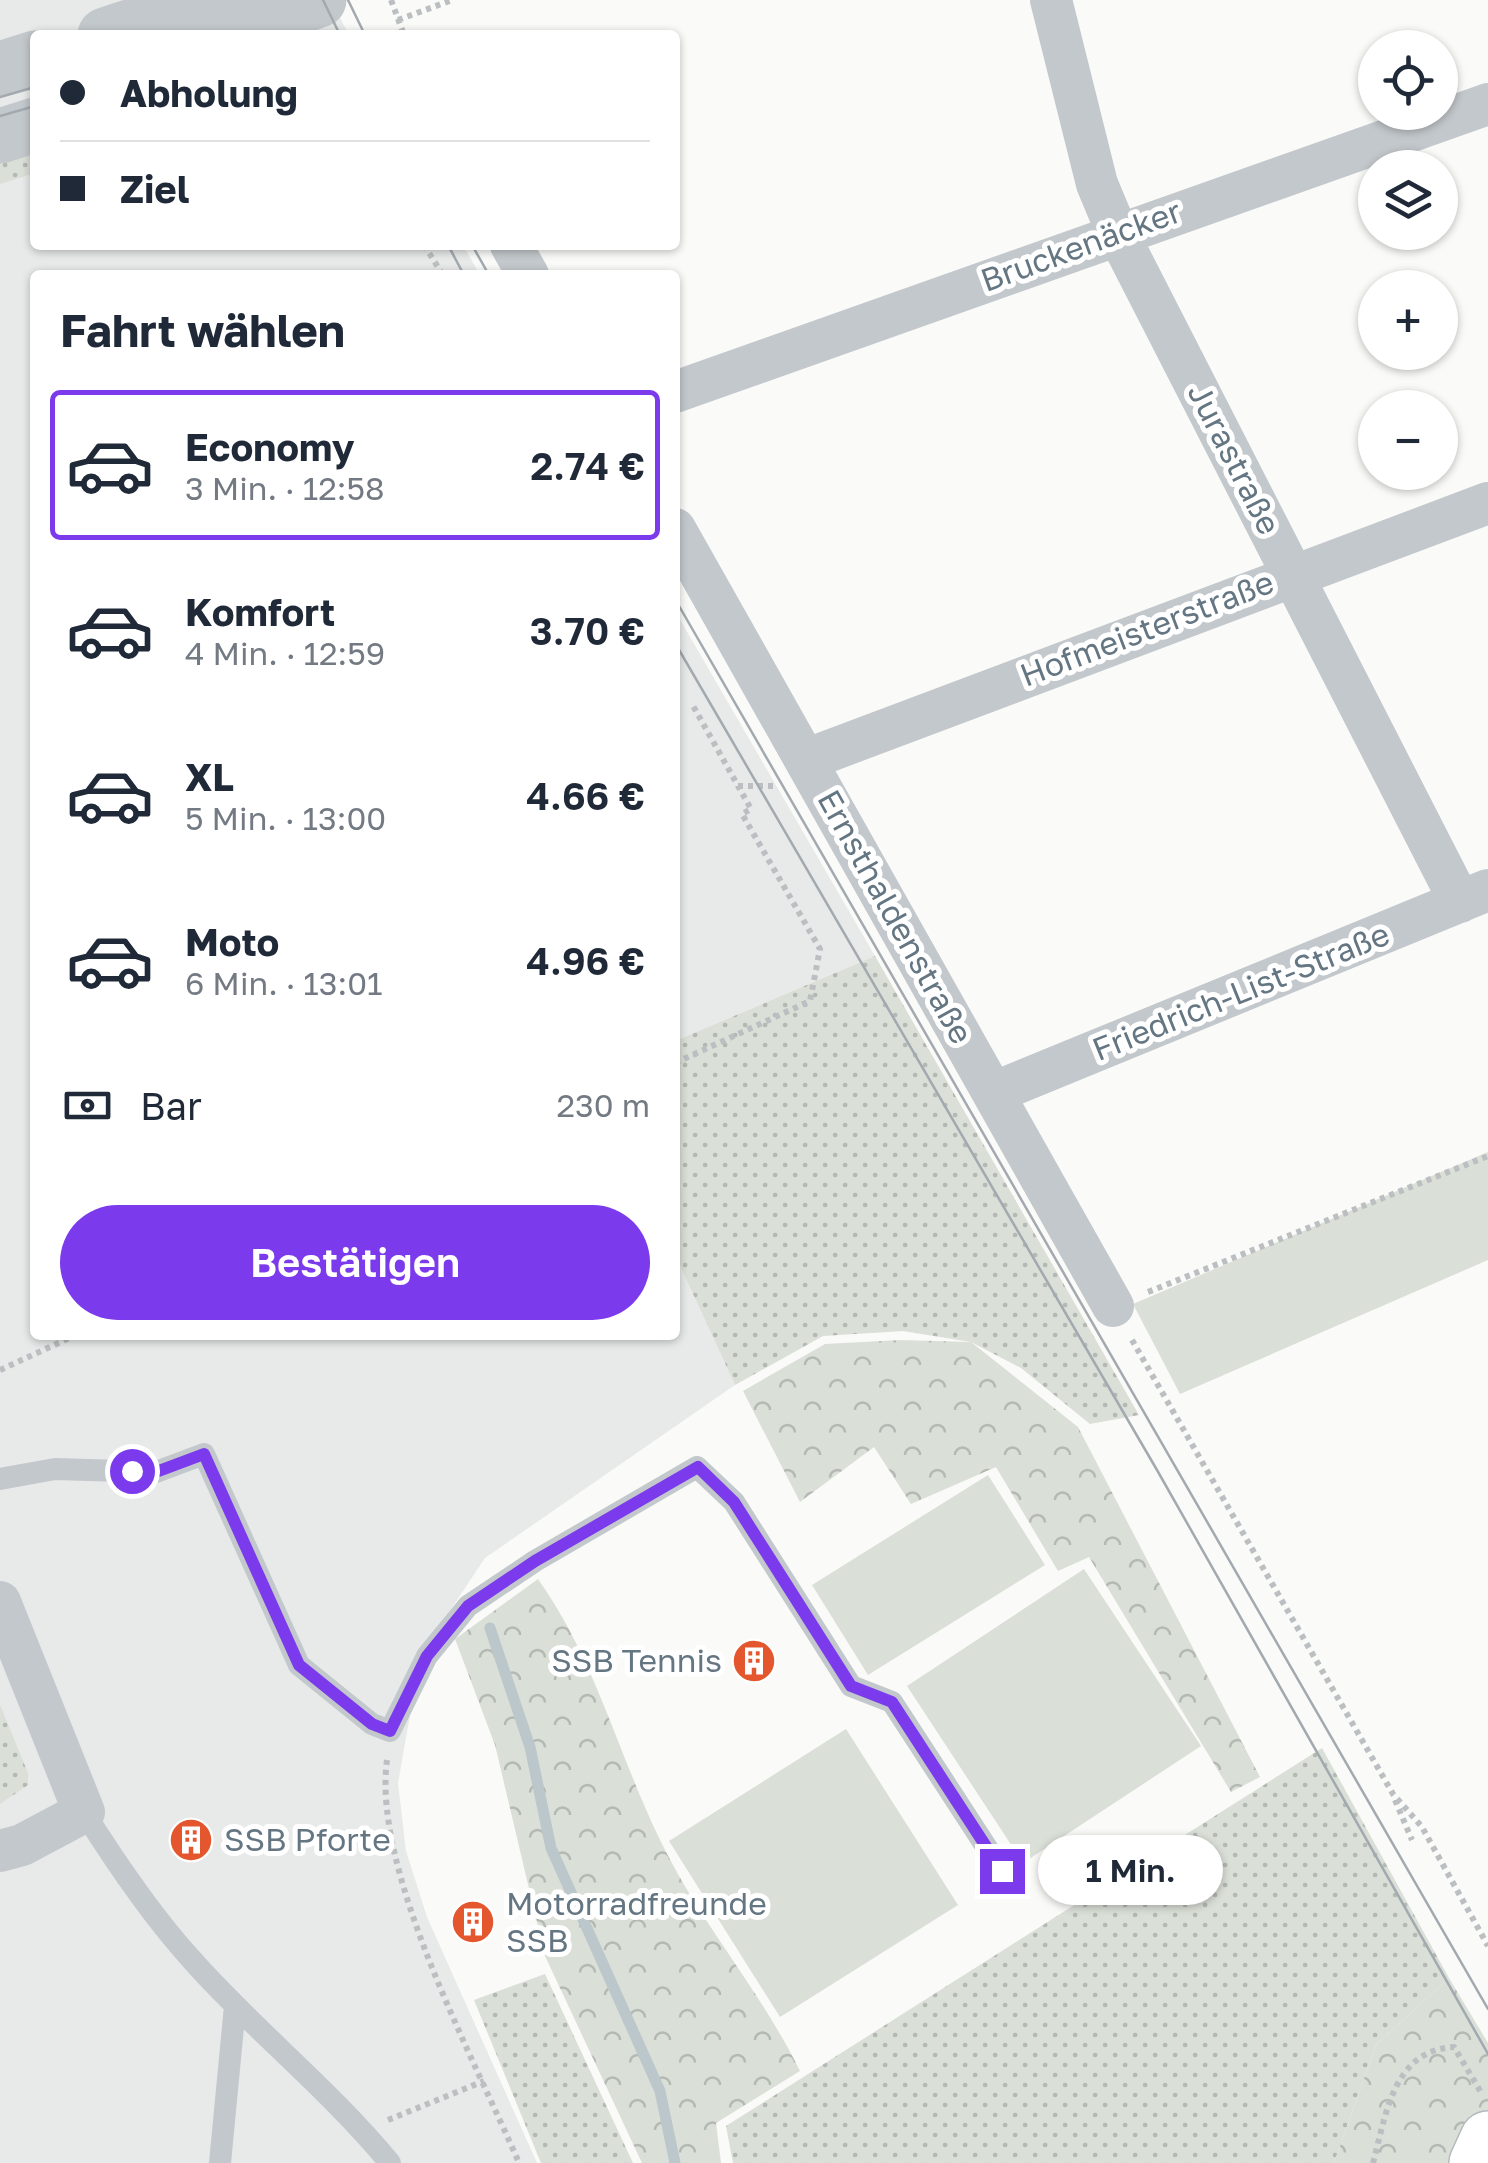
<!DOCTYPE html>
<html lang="de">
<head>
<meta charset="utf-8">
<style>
	body { margin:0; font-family:"Golos Text",sans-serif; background:#f2f2f3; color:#1f2937; height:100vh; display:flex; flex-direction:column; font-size:38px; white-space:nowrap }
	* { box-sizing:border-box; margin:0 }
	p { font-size:32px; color:#747a83 }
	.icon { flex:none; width:55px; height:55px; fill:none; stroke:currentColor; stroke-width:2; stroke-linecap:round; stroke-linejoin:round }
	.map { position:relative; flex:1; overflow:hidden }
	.details { position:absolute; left:30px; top:270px; width:650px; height:1070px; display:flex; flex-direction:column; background:#fff; border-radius:10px; box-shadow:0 2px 8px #0004 }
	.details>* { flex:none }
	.hud { position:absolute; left:30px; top:30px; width:650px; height:220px; border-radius:10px; box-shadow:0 2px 8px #0004; display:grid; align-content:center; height:220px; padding:0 30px; background:#fff }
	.fabs { position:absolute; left:1358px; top:30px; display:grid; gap:20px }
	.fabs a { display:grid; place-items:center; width:100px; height:100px; border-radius:50%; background:#fff; box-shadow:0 2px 8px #0004; font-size:50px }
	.end { position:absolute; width:45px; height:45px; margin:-22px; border:12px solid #7c3aed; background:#fff; box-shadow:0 0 0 5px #fff }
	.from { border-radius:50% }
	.bubble { position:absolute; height:70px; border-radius:35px; background:#fff; box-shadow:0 2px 8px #0004; font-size:32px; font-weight:600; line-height:70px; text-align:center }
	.hud b { display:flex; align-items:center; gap:35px; height:95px; font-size:38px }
	.hud b+b { border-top:2px solid #e0e1e3 }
	.hud i { width:25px; height:25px; background:#1f2937 }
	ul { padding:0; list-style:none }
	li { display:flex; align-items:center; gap:30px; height:150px; margin:0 20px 15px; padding:0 10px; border:5px solid transparent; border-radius:10px }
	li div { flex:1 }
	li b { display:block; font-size:38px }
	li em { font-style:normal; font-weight:600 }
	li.current { border-color:#7c3aed }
	li>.icon { width:90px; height:90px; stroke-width:1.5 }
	h2 { padding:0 30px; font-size:45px; line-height:120px }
	.pay { display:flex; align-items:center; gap:25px; height:110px; padding:0 30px; font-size:38px }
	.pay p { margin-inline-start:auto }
	.cta { display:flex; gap:20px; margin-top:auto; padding:20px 30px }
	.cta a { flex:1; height:115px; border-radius:60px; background:#7c3aed; color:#fff; font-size:40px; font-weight:600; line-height:115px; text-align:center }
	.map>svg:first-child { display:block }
	.built { fill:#e8e9e9 }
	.grass { fill:url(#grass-dots) }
	.forest { fill:url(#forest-crowns) }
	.garden { fill:#dadfd7 }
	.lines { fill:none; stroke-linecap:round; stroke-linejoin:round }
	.stream { stroke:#bbc7cb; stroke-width:11 }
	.secondary-casing { stroke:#b3babf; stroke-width:58 }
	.path { stroke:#bbbfc2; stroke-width:6; stroke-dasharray:5 5; stroke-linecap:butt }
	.service { stroke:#c3c8cc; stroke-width:22 }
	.minor { stroke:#c3c8cc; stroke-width:42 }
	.tertiary { stroke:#c3c8cc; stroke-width:55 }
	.secondary { stroke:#fff; stroke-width:55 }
	.tram { stroke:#a2aab0; stroke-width:2.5 }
	.route { stroke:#7c3aed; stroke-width:12 }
	.labels { text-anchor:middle; stroke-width:10; stroke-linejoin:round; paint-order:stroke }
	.street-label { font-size:32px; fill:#657683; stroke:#fff }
	.poi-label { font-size:32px; fill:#657683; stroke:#fff; text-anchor:start }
</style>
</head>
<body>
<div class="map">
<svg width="1488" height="2163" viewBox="0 0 1488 2163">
	<defs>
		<pattern id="grass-dots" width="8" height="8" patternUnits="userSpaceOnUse" patternTransform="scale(2.5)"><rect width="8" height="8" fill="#dadfd7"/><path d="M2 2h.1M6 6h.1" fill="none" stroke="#b4b9b4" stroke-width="1.8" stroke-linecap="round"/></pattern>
		<pattern id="forest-crowns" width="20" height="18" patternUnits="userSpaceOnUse" patternTransform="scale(2.5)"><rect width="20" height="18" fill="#dadfd7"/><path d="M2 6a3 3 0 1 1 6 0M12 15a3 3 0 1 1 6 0" fill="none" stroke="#b4b9b4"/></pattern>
	</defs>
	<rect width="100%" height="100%" fill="#fafaf8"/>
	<!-- built -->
	<path class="built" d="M 0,0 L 331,0 L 349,35 L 35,35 L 35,245 L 463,245 L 480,275 L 35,275 L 35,1335 L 675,1335 L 675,1255 L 735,1385 L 485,1558 L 421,1654 L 398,1783 L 406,1851 L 427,1917 L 537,2163 L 0,2163 Z
		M 675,611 L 875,956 L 675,1041 Z"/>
	<!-- grass -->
	<path class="grass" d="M 35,139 L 35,173 L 0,184 L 0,150 Z
		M 875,956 L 1139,1415 L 1090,1424 L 1021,1368 L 971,1342 L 903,1331 L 823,1336 L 735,1385 L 675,1255 L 675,1041 Z
		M 0,1705 L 28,1773 L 28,1785 L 0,1804 Z
		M 1322,1748 L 1449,1978 L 1376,2045 L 1334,2163 L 733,2163 L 726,2126 Z
		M 545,1974 L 633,2163 L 541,2163 L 474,2000 Z"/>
	<!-- forest -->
	<path class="forest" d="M 900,1340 L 971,1342 L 1078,1427 L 1260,1777 L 1231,1792 L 1089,1557 L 1058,1571 L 996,1467 L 911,1504 L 874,1447 L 800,1502 L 743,1391 L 825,1344 Z
		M 538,1579 C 595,1659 618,1754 661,1842 C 700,1922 760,1990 800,2071 L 716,2123 L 721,2163 L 642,2163 L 545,1956 L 495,1745 L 455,1639 Z
		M 1449,1978 L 1488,2043 L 1488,2163 L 1334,2163 L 1376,2045 Z"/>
	<!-- garden -->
	<path class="garden" d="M 1488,1152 L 1488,1260 L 1180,1394 L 1133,1304 Z
		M 988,1475 L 1045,1565 L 868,1675 L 812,1585 Z
		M 1084,1569 L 1201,1746 L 1023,1863 L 907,1686 Z
		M 846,1729 L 958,1905 L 780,2017 L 669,1841 Z"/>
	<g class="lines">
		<!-- stream -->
		<path class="stream" d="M 490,1628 L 530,1747 L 551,1848 L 660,2091 L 675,2163"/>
		<!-- secondary casing -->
		<g class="secondary-casing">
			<path id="secondary" d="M 1477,2163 L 1488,2139"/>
		</g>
		<!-- path -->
		<path class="path" d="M 391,0 L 404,35
			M 398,20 L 452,0
			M 424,245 L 443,275
			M 738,786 L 775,786
			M 675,1063 L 810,1001 L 820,949 L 742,814 L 751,809 L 692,704
			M 1148,1292 L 1488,1156
			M 1132,1340 L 1393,1794 L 1422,1827 L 1488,1946
			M 0,1370 L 76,1335
			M 387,1760 C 372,1871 474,2058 519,2163
			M 1395,1800 L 1412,1840
			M 388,2120 L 484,2081
			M 1373,2163 C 1386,2115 1393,2050 1454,2047 L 1482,2094"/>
		<!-- service -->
		<path class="service" d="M 0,1479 L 55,1469 L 156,1472 L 204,1454 L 299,1665 L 372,1724 L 390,1731 L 427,1656 L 468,1606 L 535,1561 L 697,1467 L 734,1502 L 851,1686 L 892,1702 L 1002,1871
			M 84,1812 C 116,1863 151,1915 192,1960 C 255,2031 329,2089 390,2163
			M 220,2163 L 235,2006"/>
		<!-- minor -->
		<path class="minor" d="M 1051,0 L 1097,184 L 1117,232 L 1460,902
			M 511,245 L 528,275
			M 675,392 L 1488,104
			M 675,529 L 1113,1306
			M 808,759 L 1488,503
			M 993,1093 L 1488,890
			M 0,1602 L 84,1812 L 22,1845 L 0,1851"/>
		<!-- tertiary -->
		<path class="tertiary" d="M 105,35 C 134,25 165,15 196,14 C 249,12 264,21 319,0
			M 0,69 L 35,58
			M 0,136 L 35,125"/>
		<!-- secondary -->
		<use href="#secondary" class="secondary"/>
		<!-- tram -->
		<path class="tram" d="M 323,0 L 340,35
			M 348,0 L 365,35
			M 0,97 L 35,87
			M 0,116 L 35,106
			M 448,245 L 464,275
			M 472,245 L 489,275
			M 675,599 L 1488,2009
			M 675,643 L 1157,1470 L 1488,2054"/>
	</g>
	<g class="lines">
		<!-- route -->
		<path class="route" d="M 132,1471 L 156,1472 L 204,1454 L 299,1665 L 372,1724 L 390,1731 L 427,1656 L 468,1606 L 535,1561 L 698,1467 L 734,1502 L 851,1686 L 892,1702 L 1002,1871"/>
	</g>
	<!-- icons -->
	<defs>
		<g id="building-disc" transform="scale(2.25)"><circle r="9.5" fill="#e4572e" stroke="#fff"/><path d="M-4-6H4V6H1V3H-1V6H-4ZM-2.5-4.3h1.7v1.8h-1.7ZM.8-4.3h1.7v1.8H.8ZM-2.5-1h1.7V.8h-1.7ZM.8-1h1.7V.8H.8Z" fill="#fff"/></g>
	</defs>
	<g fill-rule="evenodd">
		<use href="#building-disc" x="754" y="1661"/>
		<use href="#building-disc" x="191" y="1840"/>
		<use href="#building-disc" x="473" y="1922"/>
	</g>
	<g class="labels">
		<!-- street labels -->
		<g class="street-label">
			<text transform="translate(1081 246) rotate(-20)" y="11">Bruckenäcker</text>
			<text transform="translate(1234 459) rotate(63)" y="11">Jurastraße</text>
			<text transform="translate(1147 629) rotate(-21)" y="11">Hofmeisterstraße</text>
			<text transform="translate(895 917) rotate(61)" y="11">Ernsthaldenstraße</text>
			<text transform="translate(1241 992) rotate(-22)" y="11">Friedrich-List-Straße</text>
		</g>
		<!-- poi labels -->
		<g class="poi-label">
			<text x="722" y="1672" text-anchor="end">SSB Tennis</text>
			<text x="224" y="1851">SSB Pforte</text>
			<text x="506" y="1915">Motorradfreunde<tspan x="506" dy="37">SSB</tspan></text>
		</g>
	</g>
</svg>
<div class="fabs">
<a><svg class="icon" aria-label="locate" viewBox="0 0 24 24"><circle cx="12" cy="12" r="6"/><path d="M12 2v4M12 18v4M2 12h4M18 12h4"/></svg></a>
<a><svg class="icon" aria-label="layers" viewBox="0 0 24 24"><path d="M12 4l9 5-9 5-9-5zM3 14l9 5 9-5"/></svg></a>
<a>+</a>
<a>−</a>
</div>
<i class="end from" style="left:132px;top:1471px"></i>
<i class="end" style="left:1002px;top:1871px"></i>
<div class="bubble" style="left:1038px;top:1835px;width:185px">1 Min.</div>
<div class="hud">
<b><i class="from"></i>Abholung</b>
<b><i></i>Ziel</b>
</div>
<section class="details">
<h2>Fahrt wählen</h2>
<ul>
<li class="current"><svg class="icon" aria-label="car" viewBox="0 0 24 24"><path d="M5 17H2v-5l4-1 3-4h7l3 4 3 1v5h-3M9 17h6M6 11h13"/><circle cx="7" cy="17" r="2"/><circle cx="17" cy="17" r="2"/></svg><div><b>Economy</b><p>3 Min. · 12:58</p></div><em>2.74 €</em></li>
<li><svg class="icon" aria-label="car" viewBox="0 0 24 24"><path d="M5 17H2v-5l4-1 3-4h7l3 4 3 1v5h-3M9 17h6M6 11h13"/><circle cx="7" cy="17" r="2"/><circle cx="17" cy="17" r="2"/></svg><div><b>Komfort</b><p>4 Min. · 12:59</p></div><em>3.70 €</em></li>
<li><svg class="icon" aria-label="car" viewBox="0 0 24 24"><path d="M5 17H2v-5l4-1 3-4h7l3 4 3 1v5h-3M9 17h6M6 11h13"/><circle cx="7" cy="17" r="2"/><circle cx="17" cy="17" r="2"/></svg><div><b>XL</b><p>5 Min. · 13:00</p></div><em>4.66 €</em></li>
<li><svg class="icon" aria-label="car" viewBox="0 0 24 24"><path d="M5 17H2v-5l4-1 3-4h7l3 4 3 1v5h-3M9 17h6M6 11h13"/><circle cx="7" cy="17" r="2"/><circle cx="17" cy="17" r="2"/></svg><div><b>Moto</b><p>6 Min. · 13:01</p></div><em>4.96 €</em></li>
</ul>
<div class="pay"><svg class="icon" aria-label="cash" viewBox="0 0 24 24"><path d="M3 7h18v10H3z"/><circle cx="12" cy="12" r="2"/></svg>Bar<p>230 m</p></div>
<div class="cta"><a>Bestätigen</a></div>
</section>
</div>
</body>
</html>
